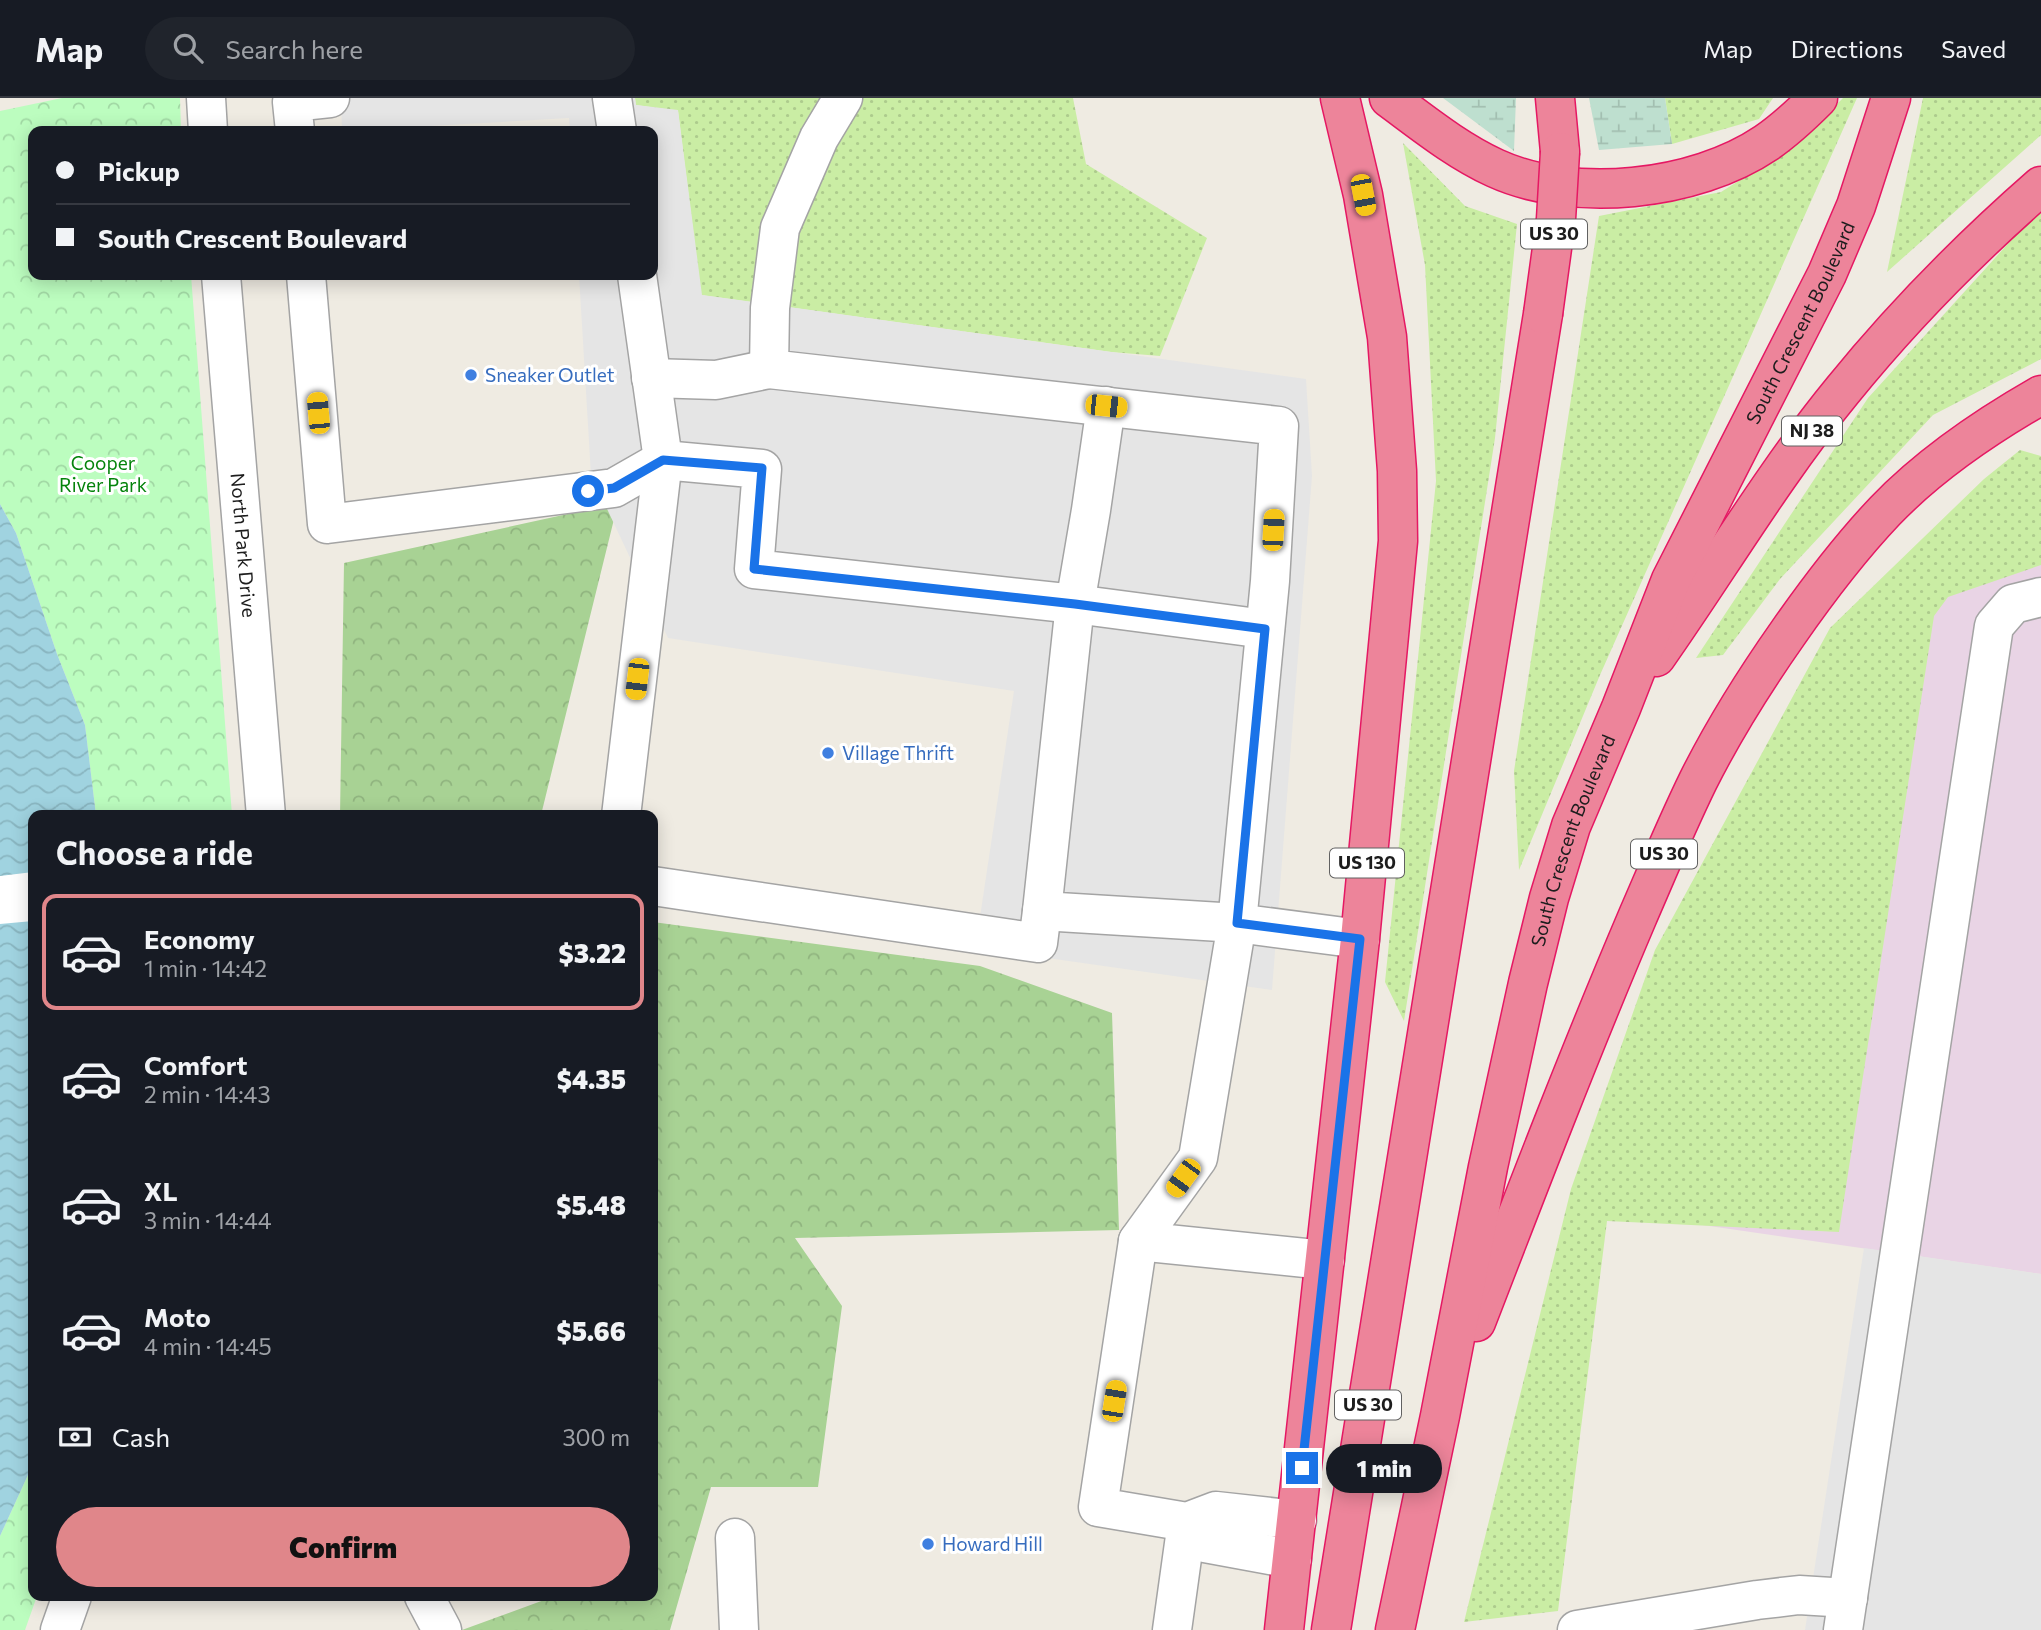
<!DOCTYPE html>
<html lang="en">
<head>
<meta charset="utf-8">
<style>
	body { margin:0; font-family:Commissioner,sans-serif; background:#20242c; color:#f1f3f6; height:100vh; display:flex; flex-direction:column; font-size:26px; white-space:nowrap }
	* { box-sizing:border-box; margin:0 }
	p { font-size:23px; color:#9ea1a6 }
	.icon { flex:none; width:38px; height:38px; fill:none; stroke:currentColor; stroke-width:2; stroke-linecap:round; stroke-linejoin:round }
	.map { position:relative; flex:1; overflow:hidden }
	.details { position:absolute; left:28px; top:712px; width:630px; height:791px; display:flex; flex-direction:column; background:#171b24; border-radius:14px; box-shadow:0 4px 18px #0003 }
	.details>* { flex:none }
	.top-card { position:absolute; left:28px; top:28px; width:630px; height:154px; border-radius:14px; box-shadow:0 4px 18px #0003; display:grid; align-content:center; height:154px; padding:0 28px; background:#171b24 }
	.end { position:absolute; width:32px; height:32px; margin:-16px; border:9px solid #1a73e8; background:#fff; box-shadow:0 0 0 4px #fff }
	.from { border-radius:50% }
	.bubble { position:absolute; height:49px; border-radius:24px; background:#171b24; box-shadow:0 4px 18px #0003; font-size:23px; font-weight:800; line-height:49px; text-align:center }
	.car { position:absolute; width:21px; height:42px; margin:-21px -10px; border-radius:9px; box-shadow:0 0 5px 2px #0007; background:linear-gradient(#f5c518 24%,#345 0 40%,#f5c518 0 76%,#345 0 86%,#f5c518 0) }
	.top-card b { display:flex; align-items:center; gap:24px; height:66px; font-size:26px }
	.top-card b+b { border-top:2px solid #363941 }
	.top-card i { width:18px; height:18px; background:#f1f3f6 }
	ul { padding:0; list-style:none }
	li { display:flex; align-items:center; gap:21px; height:116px; margin:0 14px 10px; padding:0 14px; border:4px solid transparent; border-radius:14px }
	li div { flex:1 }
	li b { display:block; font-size:26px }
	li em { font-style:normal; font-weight:800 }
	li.active { border-color:#e0868a }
	li>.icon { width:63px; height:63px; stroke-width:1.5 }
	h2 { padding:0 28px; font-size:32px; line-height:84px }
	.pay { display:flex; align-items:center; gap:18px; height:77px; padding:0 28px; font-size:26px }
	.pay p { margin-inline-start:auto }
	.primary-button { display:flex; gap:14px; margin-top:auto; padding:14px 28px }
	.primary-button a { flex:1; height:80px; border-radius:42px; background:#e0868a; color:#111; font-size:28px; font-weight:800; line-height:80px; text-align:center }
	header { display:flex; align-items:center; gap:42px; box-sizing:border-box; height:98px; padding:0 35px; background:#171b24; border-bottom:2px solid #363941 }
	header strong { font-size:33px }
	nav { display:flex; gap:38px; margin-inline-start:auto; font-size:24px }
	.search { width:490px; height:63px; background:#20242c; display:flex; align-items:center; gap:18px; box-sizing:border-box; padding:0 24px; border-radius:38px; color:#9ea1a6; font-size:26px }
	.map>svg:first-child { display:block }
	.industrial { fill:#e9d4e5 }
	.grass { fill:url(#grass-dots) }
	.forest { fill:url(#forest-crowns) }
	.wetland { fill:url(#wetland-marsh) }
	.park { fill:url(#park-crowns) }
	.parking { fill:#e5e5e5 }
	.water { fill:url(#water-waves) }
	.pier { fill:#fff }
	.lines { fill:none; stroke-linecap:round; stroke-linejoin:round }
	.minor-casing { stroke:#a4a4a4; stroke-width:41 }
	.highway-casing { stroke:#e51863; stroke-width:41 }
	.minor { stroke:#fff; stroke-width:38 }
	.highway { stroke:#ed849a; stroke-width:38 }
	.highway-bridge-casing { stroke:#e51863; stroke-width:41; stroke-linecap:butt }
	.highway-bridge { stroke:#ed849a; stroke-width:38 }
	.route { stroke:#1a73e8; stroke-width:9 }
	.shop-dot { fill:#3f7fe0; stroke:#fff; stroke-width:2.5 }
	.labels { text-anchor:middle; stroke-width:6; stroke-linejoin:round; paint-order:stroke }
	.shield { fill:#fff; stroke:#616161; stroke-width:2 }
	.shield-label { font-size:18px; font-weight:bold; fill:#1d1d1d }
	.street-label { font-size:19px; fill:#1d1d1d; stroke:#fff }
	.shop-label { font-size:19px; fill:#366cbe; stroke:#fff; text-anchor:start }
	.park-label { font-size:19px; fill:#04830b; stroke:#fff }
</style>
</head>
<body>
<header>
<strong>Map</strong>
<div class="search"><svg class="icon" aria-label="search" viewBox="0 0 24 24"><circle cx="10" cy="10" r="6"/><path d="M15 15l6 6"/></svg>Search here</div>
<nav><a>Map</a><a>Directions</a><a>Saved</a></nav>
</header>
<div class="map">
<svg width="2041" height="1532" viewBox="0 0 2041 1532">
	<defs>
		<pattern id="grass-dots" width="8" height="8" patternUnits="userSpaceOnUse" patternTransform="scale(1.75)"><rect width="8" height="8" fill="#caeda4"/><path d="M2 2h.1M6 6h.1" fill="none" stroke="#adcb8d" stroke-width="1.8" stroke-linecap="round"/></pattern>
		<pattern id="forest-crowns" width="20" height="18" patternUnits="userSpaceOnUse" patternTransform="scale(1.75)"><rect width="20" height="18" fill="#a8d294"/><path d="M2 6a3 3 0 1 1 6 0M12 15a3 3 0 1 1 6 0" fill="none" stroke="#90b47f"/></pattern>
		<pattern id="wetland-marsh" width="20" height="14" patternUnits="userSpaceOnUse" patternTransform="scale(1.75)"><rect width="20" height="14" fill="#bedfcf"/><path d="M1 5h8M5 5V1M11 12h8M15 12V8" fill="none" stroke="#a3bfb1"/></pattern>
		<pattern id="park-crowns" width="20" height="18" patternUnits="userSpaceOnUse" patternTransform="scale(1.75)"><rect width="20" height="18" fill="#bcfdbf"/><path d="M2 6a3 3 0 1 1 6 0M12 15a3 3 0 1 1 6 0" fill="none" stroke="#a1d8a4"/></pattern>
		<pattern id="water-waves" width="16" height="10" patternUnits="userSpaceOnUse" patternTransform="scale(1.75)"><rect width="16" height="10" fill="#a0d3e0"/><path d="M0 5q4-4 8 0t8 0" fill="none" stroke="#89b5c0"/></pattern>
	</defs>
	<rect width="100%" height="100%" fill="#efebe2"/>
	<!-- industrial -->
	<path class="industrial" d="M 2041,455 L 2041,1176 L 1599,1112 L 1834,556 L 1968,485 Z"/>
	<!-- grass -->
	<path class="grass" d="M 635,0 L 1073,0 L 1086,66 L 1207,140 L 1160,258 L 1111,254 L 701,197 L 678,13 L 636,7 Z
		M 1665,0 L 1773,0 L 1759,21 L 1672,46 Z
		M 1843,0 L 1857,0 L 1600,577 L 1519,772 L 1514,673 L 1599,118 L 1721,94 L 1799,45 Z
		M 1923,0 L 2041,0 L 2041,37 L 1887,174 Z
		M 1403,45 L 1465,108 L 1517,126 L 1495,340 L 1404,923 L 1385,884 L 1436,383 L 1425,167 Z
		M 2041,115 L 2041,261 L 1933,317 L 1780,481 L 1723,557 L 1696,560 L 1868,300 L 2025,127 Z
		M 2020,352 L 2041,358 L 2041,467 L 1948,499 L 1934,518 L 1839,1134 L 1607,1123 L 1558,1513 L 1464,1524 L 1571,1091 L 1655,852 L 1830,530 L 1984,381 Z"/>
	<!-- forest -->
	<path class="forest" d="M 618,405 L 541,717 L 340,718 L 344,465 Z
		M 653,824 L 980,868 L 1112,915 L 1119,1132 L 795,1140 L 842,1208 L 818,1389 L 711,1389 L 670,1532 L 462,1532 L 555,1498 L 653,1498 Z"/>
	<!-- wetland -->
	<path class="wetland" d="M 1443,0 L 1516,0 L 1514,53 Z
		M 1589,0 L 1665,0 L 1672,46 L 1599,52 Z"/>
	<!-- park -->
	<path class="park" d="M 62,0 L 180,0 L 181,33 L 33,33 L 33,177 L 191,177 L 232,717 L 96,717 L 85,627 L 57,556 L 16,435 L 0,406 L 0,13 Z
		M 33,1366 L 33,1498 L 37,1498 L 25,1532 L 0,1532 L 0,1438 Z"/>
	<!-- parking -->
	<path class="parking" d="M 341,0 L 635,0 L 636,7 L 678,12 L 702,197 L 1306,281 L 1312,378 L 1272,892 L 977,850 L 980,819 L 1014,593 L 668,540 L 591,377 L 579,177 L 653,177 L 653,33 L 570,33 L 569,20 L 342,33 Z
		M 1864,1150 L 2041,1176 L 2041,1532 L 1805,1532 Z"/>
	<!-- water -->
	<path class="water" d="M 0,406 L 16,435 L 57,556 L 85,627 L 96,717 L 33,718 L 33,1366 L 0,1438 Z"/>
	<!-- pier -->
	<path class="pier" d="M 33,774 L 33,823 L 0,826 L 0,778 Z"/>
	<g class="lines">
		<!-- minor casing -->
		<g class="minor-casing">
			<g id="minor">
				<path d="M 206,0 L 208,33"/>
				<path d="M 612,0 L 617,33"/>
				<path d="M 843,0 L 819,40 L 780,130 L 770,210 L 769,271 L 1279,328 L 1270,483 L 1237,825 L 1360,841"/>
				<path d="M 295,33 L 292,4 L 330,0"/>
				<path id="s1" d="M 221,177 L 266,718"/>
				<path d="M 306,177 L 327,426 L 614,390 L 663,362 L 637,177"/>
				<path d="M 651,280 L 716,282 L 769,271"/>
				<path d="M 1106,308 L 1091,412 L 1075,506 L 1042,813 L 1237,825 L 1198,1060 L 1138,1143 L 1325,1162"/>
				<path d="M 621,718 L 663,362 L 762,371 L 754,471 L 1075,506 L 1265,531"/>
				<path d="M 653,788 L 1038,845 L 1042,813"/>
				<path d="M 1138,1143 L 1098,1409 L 1187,1424 L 1216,1413 L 1297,1422"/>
				<path d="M 1187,1424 L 1205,1445 L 1292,1461"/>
				<path d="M 735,1440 L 739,1532"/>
				<path d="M 424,1498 L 442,1532"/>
				<path d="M 60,1532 L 72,1498"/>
				<path d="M 1172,1532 L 1187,1424"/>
				<path d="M 1577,1532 L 1757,1502 L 1799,1497 L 1848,1500"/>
				<path d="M 1843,1532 L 1994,528 L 2013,506 L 2041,499"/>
			</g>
		</g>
		<!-- highway casing -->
		<g class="highway-casing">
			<g id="highway">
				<path d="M 1389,0 C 1423,25 1456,52 1495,70 C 1573,106 1695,93 1766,45 C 1785,32 1802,16 1818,0"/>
				<path d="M 1555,0 L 1560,54"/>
				<path d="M 1656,559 C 1718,471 1773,377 1842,293 C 1902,219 1969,151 2041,88"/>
				<path d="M 1476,1224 C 1528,1089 1580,954 1637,820 C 1657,774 1676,728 1698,683 C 1724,631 1755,582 1788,535 C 1818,492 1849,451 1885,413 C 1930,366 1985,329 2041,297"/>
				<path d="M 1284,1532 L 1360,841 L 1398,443 L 1397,373 L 1387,239 L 1363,97 L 1340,0"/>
				<path d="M 1331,1532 L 1543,216"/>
				<path id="s2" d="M 1395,1532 L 1440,1318 L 1488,1069 L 1528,885 L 1549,800 L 1571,728 L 1621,610 L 1671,482 L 1827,176 L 1856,108 L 1891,0"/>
			</g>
		</g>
		<!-- minor -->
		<use href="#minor" class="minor"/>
		<!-- highway -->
		<use href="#highway" class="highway"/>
		<!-- highway-bridge casing -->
		<g class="highway-bridge-casing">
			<path id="highway-bridge" d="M 1543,216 L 1556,121 L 1560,54"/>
		</g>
		<!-- highway-bridge -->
		<use href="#highway-bridge" class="highway-bridge"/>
	</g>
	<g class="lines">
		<!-- route -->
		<path class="route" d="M 588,393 L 614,390 L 663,362 L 762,370 L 754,471 L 1075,506 L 1265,531 L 1237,825 L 1360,841 L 1302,1370"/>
	</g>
	<!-- markers -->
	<g class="shop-dot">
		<circle cx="471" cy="277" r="7"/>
		<circle cx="828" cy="655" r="7"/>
		<circle cx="928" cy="1446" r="7"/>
	</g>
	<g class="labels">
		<!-- shield labels -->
		<g class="shield">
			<rect x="1521" y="121.5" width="66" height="29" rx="5"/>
			<rect x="1782" y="318.5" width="60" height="29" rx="5"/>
			<rect x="1631" y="741.5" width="66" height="29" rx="5"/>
			<rect x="1330" y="750.5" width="74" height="29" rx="5"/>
			<rect x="1335" y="1292.5" width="66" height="29" rx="5"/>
		</g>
		<g class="shield-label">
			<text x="1554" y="142">US 30</text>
			<text x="1812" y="339">NJ 38</text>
			<text x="1664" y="762">US 30</text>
			<text x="1367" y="771">US 130</text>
			<text x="1368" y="1313">US 30</text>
		</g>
		<!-- street labels -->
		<g class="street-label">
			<text dy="7" stroke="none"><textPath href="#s2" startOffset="1377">South Crescent Boulevard</textPath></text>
			<text dy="7" stroke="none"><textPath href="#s1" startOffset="271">North Park Drive</textPath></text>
			<text dy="7" stroke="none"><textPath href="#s2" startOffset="810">South Crescent Boulevard</textPath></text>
		</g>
		<!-- shop labels -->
		<g class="shop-label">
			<text x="485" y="284">Sneaker Outlet</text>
			<text x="842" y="662">Village Thrift</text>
			<text x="942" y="1453">Howard Hill</text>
		</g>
		<!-- park labels -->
		<g class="park-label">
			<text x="103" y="372">Cooper<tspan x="103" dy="22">River Park</tspan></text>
		</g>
	</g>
</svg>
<i class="end from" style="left:588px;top:393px"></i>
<i class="end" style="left:1302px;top:1370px"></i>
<div class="bubble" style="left:1326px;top:1346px;width:116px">1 min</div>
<i class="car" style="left:1363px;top:97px;rotate:169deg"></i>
<i class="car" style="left:1106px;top:308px;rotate:96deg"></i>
<i class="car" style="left:318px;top:315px;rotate:355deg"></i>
<i class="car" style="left:1273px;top:432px;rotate:3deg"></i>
<i class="car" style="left:637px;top:581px;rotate:187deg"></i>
<i class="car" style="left:1183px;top:1080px;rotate:216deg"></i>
<i class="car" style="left:1114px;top:1303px;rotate:9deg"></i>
<div class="top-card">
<b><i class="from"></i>Pickup</b>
<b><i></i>South Crescent Boulevard</b>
</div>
<section class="details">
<h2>Choose a ride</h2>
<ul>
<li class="active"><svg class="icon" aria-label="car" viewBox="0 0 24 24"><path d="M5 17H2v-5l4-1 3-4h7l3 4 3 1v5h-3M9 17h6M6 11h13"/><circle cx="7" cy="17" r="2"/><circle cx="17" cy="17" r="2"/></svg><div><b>Economy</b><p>1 min · 14:42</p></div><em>$3.22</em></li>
<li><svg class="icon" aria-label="car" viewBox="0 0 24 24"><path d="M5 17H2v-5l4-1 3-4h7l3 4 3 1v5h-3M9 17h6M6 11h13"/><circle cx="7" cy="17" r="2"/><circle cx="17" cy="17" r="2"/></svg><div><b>Comfort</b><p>2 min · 14:43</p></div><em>$4.35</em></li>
<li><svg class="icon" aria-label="car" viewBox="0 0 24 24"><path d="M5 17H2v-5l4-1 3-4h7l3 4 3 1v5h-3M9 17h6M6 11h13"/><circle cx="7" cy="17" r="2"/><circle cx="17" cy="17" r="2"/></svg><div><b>XL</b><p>3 min · 14:44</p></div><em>$5.48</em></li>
<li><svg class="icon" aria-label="car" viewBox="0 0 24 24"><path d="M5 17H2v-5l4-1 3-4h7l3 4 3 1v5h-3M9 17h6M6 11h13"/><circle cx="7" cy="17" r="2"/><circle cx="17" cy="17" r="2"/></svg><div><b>Moto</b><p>4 min · 14:45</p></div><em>$5.66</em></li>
</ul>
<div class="pay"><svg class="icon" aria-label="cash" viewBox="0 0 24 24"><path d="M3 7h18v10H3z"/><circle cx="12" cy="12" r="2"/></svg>Cash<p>300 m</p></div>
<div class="primary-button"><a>Confirm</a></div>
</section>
</div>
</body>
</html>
